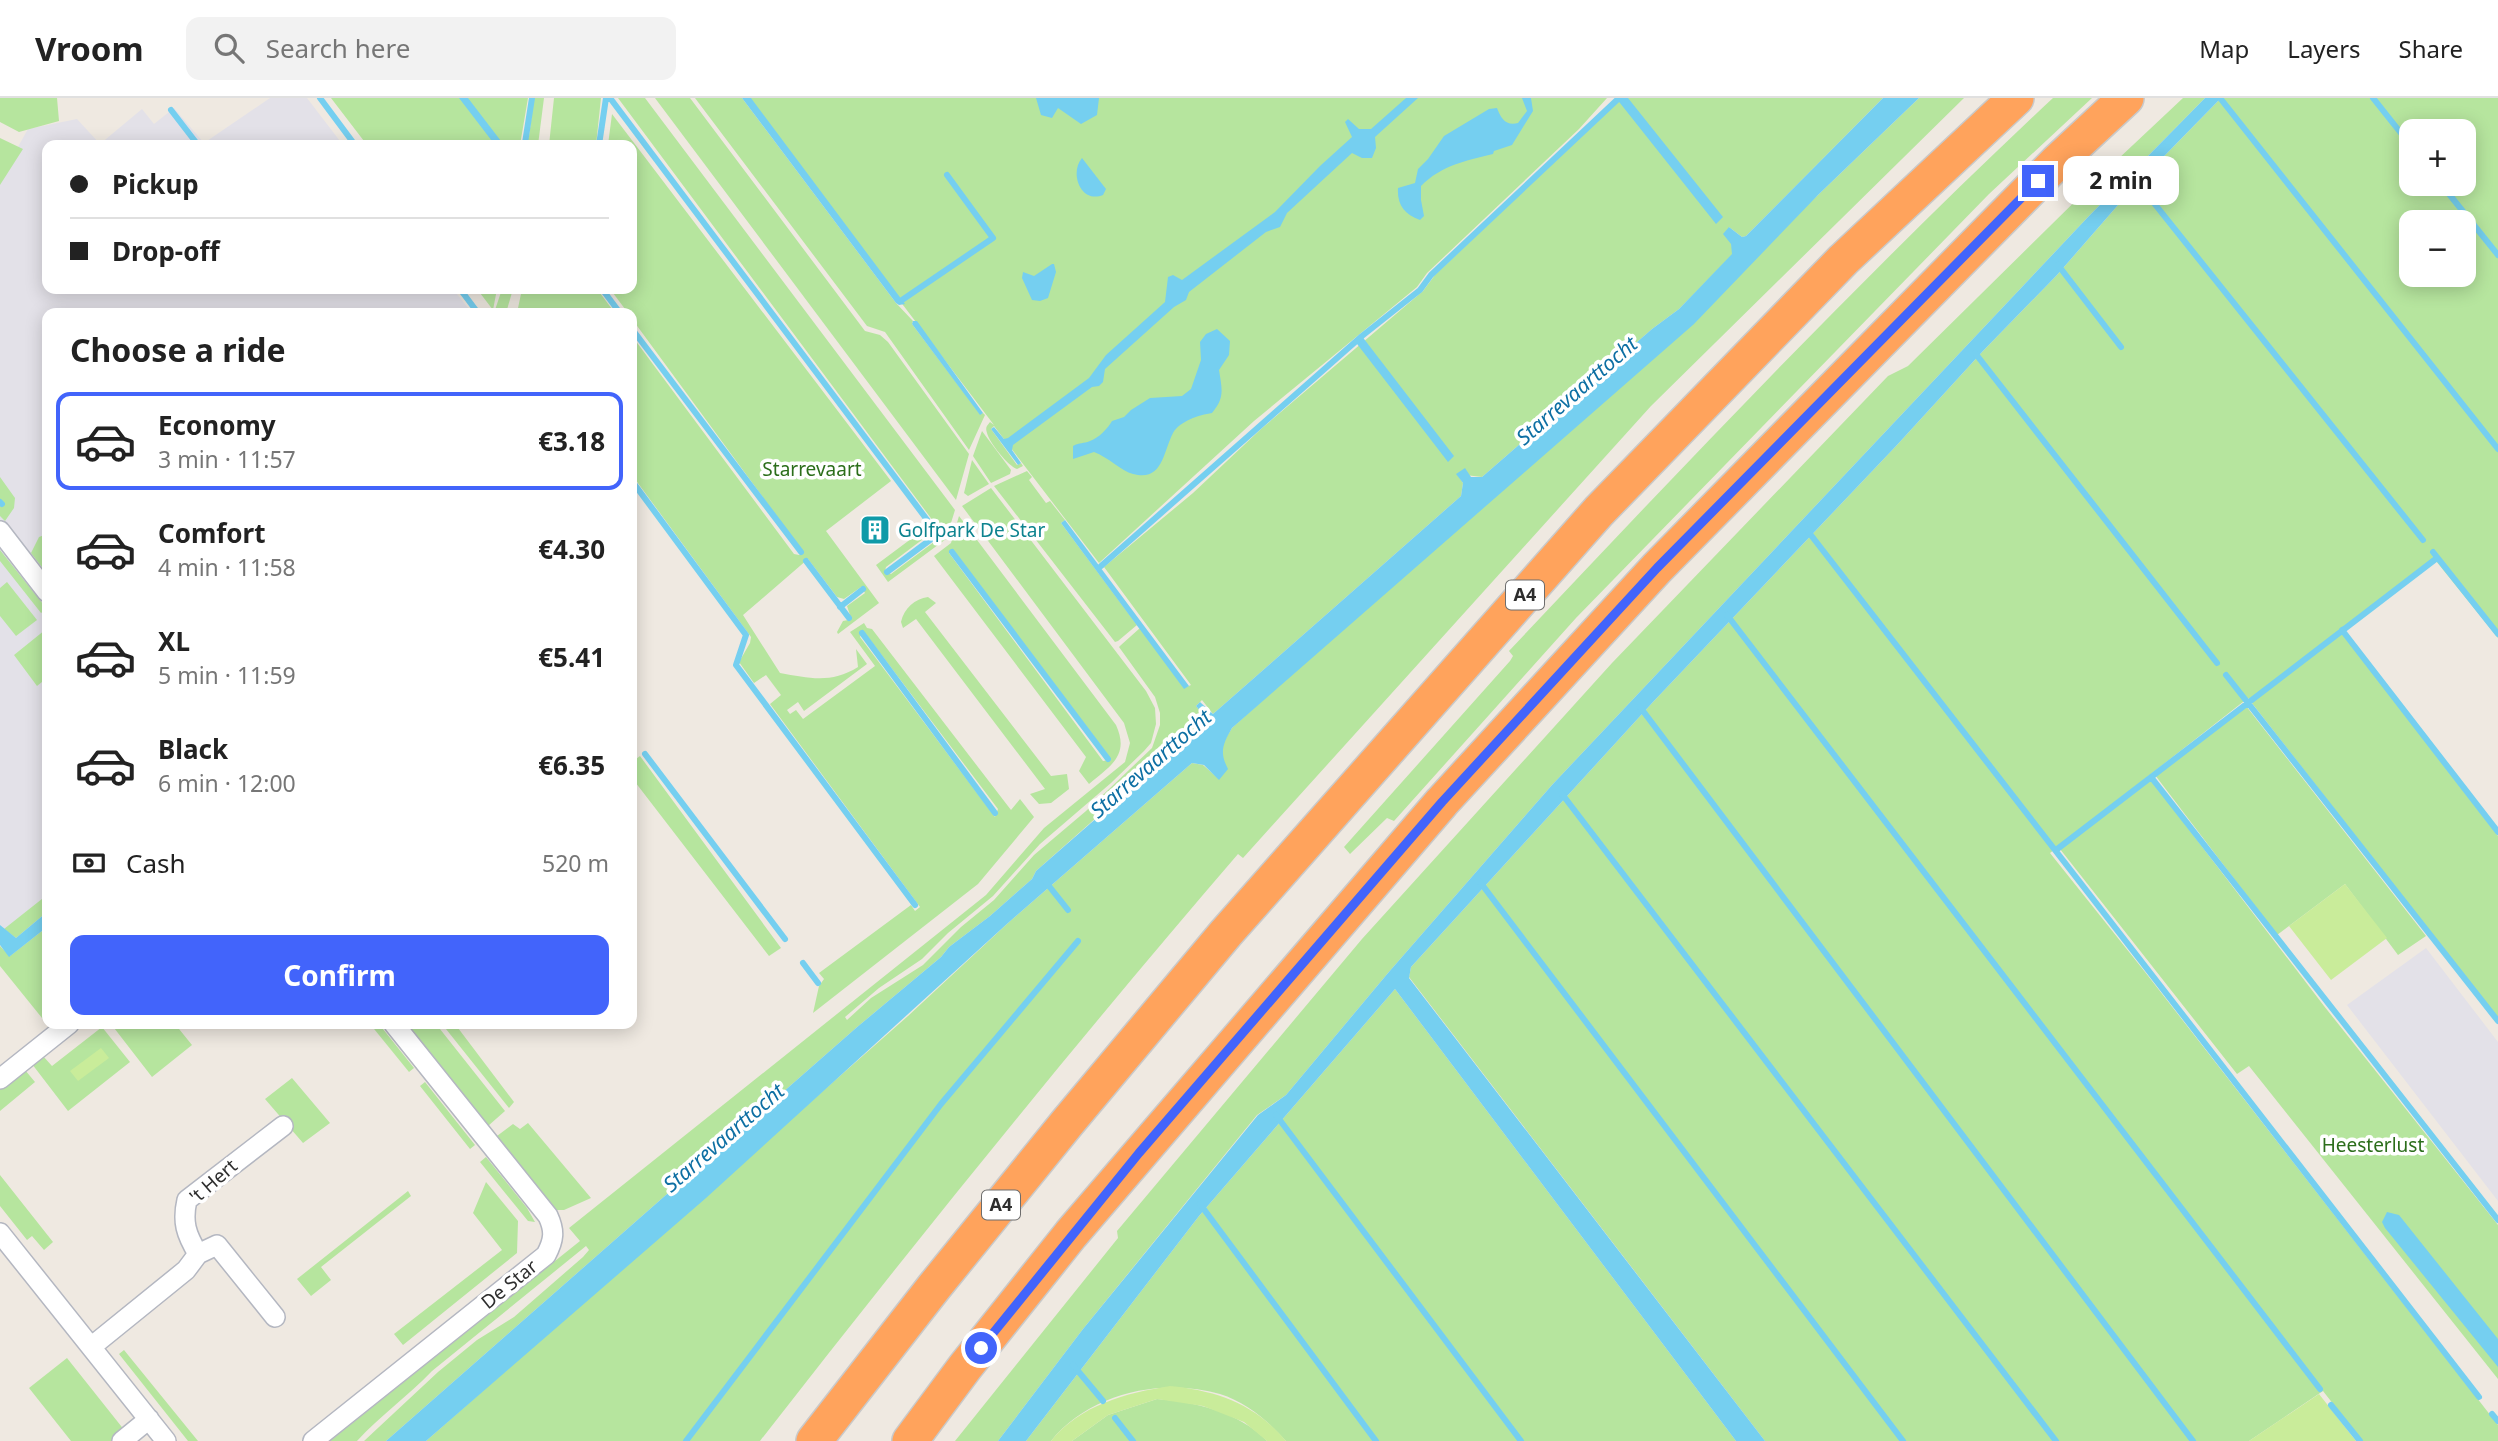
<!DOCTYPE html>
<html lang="en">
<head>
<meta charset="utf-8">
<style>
	body { margin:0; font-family:"Noto Sans",sans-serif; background:#f2f2f2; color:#222; height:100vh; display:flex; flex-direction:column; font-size:26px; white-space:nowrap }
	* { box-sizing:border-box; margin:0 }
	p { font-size:23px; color:#767676 }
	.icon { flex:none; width:38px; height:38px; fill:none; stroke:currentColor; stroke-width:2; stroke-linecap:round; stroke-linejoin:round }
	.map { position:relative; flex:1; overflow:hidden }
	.details { position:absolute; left:42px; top:210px; width:595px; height:721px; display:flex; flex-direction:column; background:#fff; border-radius:14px; box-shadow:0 4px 18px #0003 }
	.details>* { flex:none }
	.top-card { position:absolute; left:42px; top:42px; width:595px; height:154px; border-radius:14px; box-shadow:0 4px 18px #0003; display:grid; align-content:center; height:154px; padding:0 28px; background:#fff }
	.controls { position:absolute; left:2399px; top:21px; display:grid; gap:14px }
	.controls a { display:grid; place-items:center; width:77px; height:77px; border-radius:14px; background:#fff; box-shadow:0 4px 18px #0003; font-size:35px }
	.end { position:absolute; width:32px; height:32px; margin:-16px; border:9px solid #4264fb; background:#fff; box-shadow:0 0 0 4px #fff }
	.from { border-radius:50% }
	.bubble { position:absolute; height:49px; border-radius:14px; background:#fff; box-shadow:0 4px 18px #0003; font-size:23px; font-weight:700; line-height:49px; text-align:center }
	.top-card b { display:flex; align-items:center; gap:24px; height:66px; font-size:26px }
	.top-card b+b { border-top:2px solid #e0e0e0 }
	.top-card i { width:18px; height:18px; background:#222 }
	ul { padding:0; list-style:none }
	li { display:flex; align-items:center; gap:21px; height:98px; margin:0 14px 10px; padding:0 14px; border:4px solid transparent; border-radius:14px }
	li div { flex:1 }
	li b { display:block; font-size:26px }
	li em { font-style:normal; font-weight:700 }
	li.selected { border-color:#4264fb }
	li>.icon { width:63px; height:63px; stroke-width:1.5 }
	h2 { padding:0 28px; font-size:32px; line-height:84px }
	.pay { display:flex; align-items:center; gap:18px; height:77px; padding:0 28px; font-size:26px }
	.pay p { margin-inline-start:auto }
	.action { display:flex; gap:14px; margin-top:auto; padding:14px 28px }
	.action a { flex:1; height:80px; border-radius:14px; background:#4264fb; color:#fff; font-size:28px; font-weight:700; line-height:80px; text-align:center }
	header { display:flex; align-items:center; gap:42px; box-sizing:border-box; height:98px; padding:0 35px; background:#fff; border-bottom:2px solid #e0e0e0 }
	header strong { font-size:33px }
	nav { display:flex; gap:38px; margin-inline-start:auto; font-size:24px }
	.search { width:490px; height:63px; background:#f2f2f2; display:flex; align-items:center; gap:18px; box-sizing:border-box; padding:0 24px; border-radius:14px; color:#767676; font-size:26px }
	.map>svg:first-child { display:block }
	.industrial { fill:#e3e1e8 }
	.green { fill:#b6e59e; fill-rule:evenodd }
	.pitch { fill:#c9ec9a }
	.water { fill:#75cff0 }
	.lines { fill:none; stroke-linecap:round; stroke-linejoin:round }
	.stream { stroke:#75cff0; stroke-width:6 }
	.street-casing { stroke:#b4b7c1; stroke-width:22 }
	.highway-casing { stroke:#c9c9c9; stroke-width:38 }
	.street { stroke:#fff; stroke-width:19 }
	.highway { stroke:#ffa35c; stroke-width:35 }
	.route { stroke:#4264fb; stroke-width:9 }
	.labels { text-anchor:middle; stroke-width:7; stroke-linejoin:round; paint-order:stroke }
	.shield { fill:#fff; stroke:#6d6d6d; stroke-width:2 }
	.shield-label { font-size:18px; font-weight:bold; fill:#2e2e2e }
	.park-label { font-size:19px; fill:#2c6e1b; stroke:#fff }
	.culture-label { font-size:19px; fill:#0d838f; stroke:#fff; text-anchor:start }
	.street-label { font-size:19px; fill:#2e2e2e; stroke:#fff }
	.water-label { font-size:21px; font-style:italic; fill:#0d6fa3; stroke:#fff }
</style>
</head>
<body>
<header>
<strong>Vroom</strong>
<div class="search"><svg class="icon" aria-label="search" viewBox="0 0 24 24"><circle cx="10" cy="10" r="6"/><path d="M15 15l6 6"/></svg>Search here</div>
<nav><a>Map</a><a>Layers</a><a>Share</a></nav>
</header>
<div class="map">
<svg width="2498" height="1343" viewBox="0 0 2498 1343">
	<rect width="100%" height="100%" fill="#efe9e1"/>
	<!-- industrial -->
	<path class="industrial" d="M 270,0 L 307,0 L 343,47 L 47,47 L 47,191 L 453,191 L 472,215 L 47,215 L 47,895 L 0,833 L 0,81 L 28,31 L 77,21 L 100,46 L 142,11 L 154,26 L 174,10 L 204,45 Z
		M 2426,850 L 2498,944 L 2498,1103 L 2347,907 Z"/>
	<!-- green -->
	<path class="green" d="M 0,0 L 57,0 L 59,23 L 19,34 L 0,24 Z
		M 331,0 L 528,0 L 520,47 L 367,47 Z
		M 534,0 L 544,0 L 538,47 L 525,47 L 529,38 Z
		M 554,0 L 601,0 L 596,47 L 549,47 Z
		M 618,0 L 645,0 L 955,412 L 946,441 L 888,484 L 876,467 L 927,429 L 931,435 L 886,469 L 885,473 L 891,476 L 938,441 L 939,431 Z
		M 655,0 L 690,0 L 865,233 L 880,237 L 888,244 L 969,356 L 956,402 Z
		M 695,0 L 742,0 L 896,205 L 913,223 L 912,226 L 980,316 L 983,315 L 985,317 L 969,352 L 885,234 L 867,228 Z
		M 746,0 L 1607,0 L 1579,31 L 1427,175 L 1417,189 L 1254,323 L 1099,465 L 994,328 L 991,331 L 1017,367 L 1021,365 L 1023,368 L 1017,371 C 1008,368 989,344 987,335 C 985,329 987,328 990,324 L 994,327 Z
		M 1621,0 L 1883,0 L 1746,138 L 1742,139 L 1729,129 L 1733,156 L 1679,211 L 1652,231 L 1482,379 L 1457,376 L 1463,385 L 1461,398 L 1213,616 L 1202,602 L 1196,608 C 1203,616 1208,621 1202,630 L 1139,683 L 1132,684 L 1124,691 L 1123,696 L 1036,773 L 1032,781 L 990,818 L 949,849 L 941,859 L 856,930 L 386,1343 L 364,1343 L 438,1274 L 477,1242 L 514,1219 L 583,1159 L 589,1152 L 586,1148 L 432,1273 C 408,1298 380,1318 357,1343 L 330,1343 L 580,1143 L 569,1130 L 986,797 L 1044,730 L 1125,664 L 1130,645 L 1124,625 L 962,408 L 991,390 L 1146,593 L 1155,610 L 1156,626 L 1151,645 L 1144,653 L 1111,685 L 1040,746 L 993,798 L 948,835 L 922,861 L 879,890 L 845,919 L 847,922 L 871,900 L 923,867 L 961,829 L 994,802 L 1034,757 L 1086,713 L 1152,650 L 1160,627 L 1160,615 L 1155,599 L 1119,549 L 1121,547 L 1140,530 L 1184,590 L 1191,587 L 1104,469 L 1193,395 L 1261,331 L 1423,193 L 1435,177 Z
		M 1919,0 L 1964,0 L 1651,308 L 1243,760 L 1238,756 C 1073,948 915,1144 760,1343 L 426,1343 L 908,918 L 1008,825 L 1192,665 L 1203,667 L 1219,681 L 1221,648 L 1232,630 L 1818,97 Z
		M 2053,0 L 2092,0 L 1989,96 L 1576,520 L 1394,723 L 1387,720 L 1350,756 L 1344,749 L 1510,563 L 1513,558 L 1509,553 C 1686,365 1864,177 2053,0 Z
		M 2183,0 L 2205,0 L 2088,119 L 1552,687 L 1388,875 L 1286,997 L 1257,1017 L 1083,1231 L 998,1343 L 955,1343 L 1118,1140 L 1117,1133 L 1362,841 L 1612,565 L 1888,278 L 1908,268 L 2117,62 Z
		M 2221,0 L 2498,0 L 2498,540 L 2436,463 L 2342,535 L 2498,738 L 2498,921 L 2248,600 L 2050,755 L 2145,874 L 2498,1327 L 2498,1343 L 2362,1343 L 2323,1293 L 2249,1343 L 2058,1343 L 1971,1228 L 2056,1343 L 1765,1343 L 1409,879 L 1411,869 L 1653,604 L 1897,347 L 1983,253 L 2057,177 L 2132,91 ZM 2412,33 L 2464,33 L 2464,86 L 2412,86 ZM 2412,124 L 2464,124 L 2464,177 L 2412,177 Z
		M 612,16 L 891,383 L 826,433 L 879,505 L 838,536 L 837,534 L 843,523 L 848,522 L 850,517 L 847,508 L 865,495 L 861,489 L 844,501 L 837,499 L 808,461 L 743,517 L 780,575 C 809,580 831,586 858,569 L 856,551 L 867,566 L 804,613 L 798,604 L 787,612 L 790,616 L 796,612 L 803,621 L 875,568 L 850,534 L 864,525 L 867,530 L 872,531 L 1011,712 L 1020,701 L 1034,719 L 978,786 L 813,915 L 819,888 L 824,881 L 819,875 L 911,807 L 915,813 L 920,809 L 770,606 L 781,597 L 766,577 L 754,585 L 739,564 L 750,545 L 751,539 L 632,377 L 632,238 L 794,456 L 799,457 L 803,454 L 632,221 L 632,215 L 628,215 L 610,191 L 632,191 L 632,47 L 608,47 ZM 862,535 L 865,535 L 998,711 L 995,719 L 860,539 Z
		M 0,40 L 23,51 L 0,87 Z
		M 477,191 L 497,191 L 493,212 Z
		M 502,191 L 513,191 L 506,215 L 494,215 Z
		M 522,191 L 597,191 L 615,215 L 517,215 Z
		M 982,333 L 1011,372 L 1010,376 L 991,385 L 973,358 Z
		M 972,362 L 989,386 L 968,398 L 964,395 Z
		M 1027,373 L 1032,379 L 1029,382 L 1046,405 L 1050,403 L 1065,422 L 1061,425 L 1137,527 L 1118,543 L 1115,544 L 994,388 Z
		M 0,379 L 15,400 L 14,410 L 5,423 L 0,418 Z
		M 959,418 L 1116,627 C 1130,658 1110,668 1089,686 L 1079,673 L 1086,659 L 934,458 L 951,445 ZM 951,452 L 954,453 L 1108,657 L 1109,662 L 1103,663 L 949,455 Z
		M 47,436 L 47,448 L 42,453 L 47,460 L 47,476 L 31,455 L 39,439 Z
		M 0,452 L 47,511 L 41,515 L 0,463 Z
		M 7,484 L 37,522 L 16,538 L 0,518 L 0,490 Z
		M 928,499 L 936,505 L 925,514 L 1051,678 L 1067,676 L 1069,691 L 1051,705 L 1039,706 L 1030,696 L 1045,691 L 916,521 L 903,530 L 901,524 C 904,510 915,501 928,499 Z
		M 45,532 L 47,535 L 47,580 L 37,588 L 14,557 Z
		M 2246,608 L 2426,838 L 2398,857 L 2345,786 L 2277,837 L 2155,677 Z
		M 640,658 L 781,850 L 769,858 L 632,680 L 632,664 Z
		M 2151,682 L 2324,908 L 2498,1127 L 2498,1281 L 2249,968 L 2237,976 L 2060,751 Z
		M 47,797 L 47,814 L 16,840 L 4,831 Z
		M 47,829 L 47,915 L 42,920 L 0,868 L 0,848 L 10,858 Z
		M 1395,891 L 1736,1343 L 1286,1343 C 1268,1323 1246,1304 1220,1296 C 1163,1279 1089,1295 1051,1343 L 1026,1343 L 1199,1118 Z
		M 111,926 L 175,926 L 192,947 L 152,979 Z
		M 370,926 L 379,926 L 414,970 L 409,974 Z
		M 407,926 L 436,926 L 505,1013 L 488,1028 Z
		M 442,926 L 455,926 L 514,1004 L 509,1010 Z
		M 102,929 L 130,964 L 68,1013 L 32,966 L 43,958 L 52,968 Z
		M 25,972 L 35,984 L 0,1013 L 0,992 Z
		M 292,980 L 330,1025 L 303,1045 L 265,1001 Z
		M 425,984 L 475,1047 L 470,1051 L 420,988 Z
		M 528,1025 L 591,1100 L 564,1112 L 555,1112 L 497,1038 L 513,1026 L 520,1031 Z
		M 486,1059 L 527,1110 L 535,1124 L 528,1123 L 480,1064 Z
		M 0,1077 L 53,1144 L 44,1152 L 32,1138 L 27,1142 L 0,1108 Z
		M 486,1084 L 518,1123 L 517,1155 L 403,1247 L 394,1236 L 502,1152 L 473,1115 Z
		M 408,1093 L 411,1098 L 321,1169 L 331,1182 L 311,1198 L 297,1181 Z
		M 124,1252 L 198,1343 L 188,1343 L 119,1256 Z
		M 67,1260 L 125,1333 L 112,1343 L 71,1343 L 29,1290 Z
		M 1157,1301 C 1196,1304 1239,1314 1267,1343 L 1072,1343 L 1108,1317 Z"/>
	<!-- pitch -->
	<path class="pitch" d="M 2345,786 L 2387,840 L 2331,882 L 2289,828 Z
		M 101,950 L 109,960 L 78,983 L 70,973 Z
		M 1170,1288 C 1217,1293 1254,1305 1286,1343 L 1267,1343 L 1244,1324 L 1203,1308 L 1157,1301 L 1108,1317 L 1072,1343 L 1051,1343 C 1080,1307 1126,1295 1170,1288 Z
		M 2319,1296 L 2356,1343 L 2249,1343 Z"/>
	<!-- water -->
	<path class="water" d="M 459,0 L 468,0 L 504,47 L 495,47 Z
		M 742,0 L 751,0 L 905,206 L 899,207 L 896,205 Z
		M 1036,0 L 1099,0 L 1097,17 L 1081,26 L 1058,10 L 1052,20 L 1041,17 Z
		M 1406,0 L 1418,0 L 1375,39 L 1376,50 L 1372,60 L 1362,60 L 1352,55 L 1287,115 L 1280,129 L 1266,134 L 1189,194 L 1186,202 L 1174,209 L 1105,271 L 1103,284 L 1099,288 L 1092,289 L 1013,347 L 1012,352 L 1021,365 L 1018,367 L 991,331 L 994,329 L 1004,341 L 1008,340 L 1089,280 L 1106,257 L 1165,204 L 1168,179 L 1173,177 L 1182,182 L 1275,114 L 1320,68 L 1352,39 L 1345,24 L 1348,21 L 1359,31 L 1371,31 Z
		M 1522,0 L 1531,0 L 1533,13 L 1512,47 L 1494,53 L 1493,56 C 1465,63 1442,67 1421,88 L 1421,102 L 1424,118 L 1420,122 C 1404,116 1397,107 1398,90 L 1415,85 L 1418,71 L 1428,61 L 1444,38 L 1489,11 L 1497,10 C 1501,21 1506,28 1518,25 L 1527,13 Z
		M 1616,0 L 1628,0 L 1723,119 L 1716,126 Z
		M 1883,0 L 1919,0 L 1818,97 L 1694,226 L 1232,630 C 1223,646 1219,654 1228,671 L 1219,682 L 1204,667 L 1192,665 L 1008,825 L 706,1100 L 426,1343 L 386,1343 L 856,930 L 941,859 L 949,849 L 990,818 L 1032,781 L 1036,773 L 1123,697 L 1126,687 L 1139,683 L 1202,630 C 1208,621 1203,616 1196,608 L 1200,604 L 1213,616 L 1461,398 L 1463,385 L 1456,376 L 1465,370 L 1471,379 L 1482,379 L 1652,231 L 1679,211 L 1732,156 L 1731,146 L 1723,136 L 1729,129 L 1742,139 L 1746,138 Z
		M 2205,0 L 2221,0 L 2132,91 L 2057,177 L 1983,253 L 1897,347 L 1653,604 L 1411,869 L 1409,880 L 1765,1343 L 1736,1343 L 1395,891 L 1199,1118 L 1026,1343 L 998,1343 L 1083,1231 L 1258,1017 L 1286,997 L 1388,875 L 1552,687 L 2088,119 Z
		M 1082,60 L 1106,91 L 1103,97 C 1081,106 1069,75 1082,60 Z
		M 1052,166 L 1054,166 L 1056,174 L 1048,200 L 1040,203 L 1032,202 L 1022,180 L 1023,174 L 1034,178 Z
		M 913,223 L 917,223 L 983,315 L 980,317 L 912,226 Z
		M 1217,231 L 1230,243 L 1229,257 L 1219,272 C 1222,291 1225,300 1212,315 C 1199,317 1180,323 1173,335 C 1163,354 1163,384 1133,376 C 1121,373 1108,359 1094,354 L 1073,361 L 1073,348 C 1080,344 1083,346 1090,343 C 1099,340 1108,330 1112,323 L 1124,319 L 1131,312 L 1150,300 L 1182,298 L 1191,291 L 1201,262 L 1200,244 L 1206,236 Z
		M 1361,237 L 1454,358 L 1448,364 L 1354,242 Z
		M 1065,422 L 1189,588 L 1184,591 L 1061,425 Z
		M 47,814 L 47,829 L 9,859 L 0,847 L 0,827 L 16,840 Z
		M 2387,1114 L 2399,1117 L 2498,1241 L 2498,1269 L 2385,1130 L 2382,1124 Z"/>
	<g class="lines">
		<!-- stream -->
		<path class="stream" d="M 320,0 L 355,47
			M 610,0 L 940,439
			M 2220,0 L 2498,351
			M 2373,0 L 2412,49
			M 171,12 L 198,47
			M 525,45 L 532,0
			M 599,47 L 606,0
			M 2134,80 L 2423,442
			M 2441,86 L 2498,157
			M 2058,167 L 2121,249
			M 460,191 L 478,215
			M 602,191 L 620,215
			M 902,202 L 993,140 L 947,77
			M 632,231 L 801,454
			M 1975,255 L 2217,565
			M 632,383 L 746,537 L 736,567 L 915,807
			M 0,404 L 2,406
			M 1807,432 L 2479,1299
			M 952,454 L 1108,661
			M 2433,454 L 2498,536
			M 806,463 L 849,520
			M 1101,468 L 1362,238 L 1420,192 L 1431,177 L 1619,0
			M 887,474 L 938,436
			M 840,509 L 863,491
			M 1727,517 L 2320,1291
			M 2342,532 L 2498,734
			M 862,535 L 995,715
			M 2226,577 L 2498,923
			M 1640,609 L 2193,1343
			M 645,656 L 785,841
			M 2151,679 L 2498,1122
			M 1562,696 L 2056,1343
			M 2056,752 L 2437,460
			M 1045,783 L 1068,812
			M 1480,784 L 1903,1343
			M 803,865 L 818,885
			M 1276,1017 L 1521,1343
			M 1200,1106 L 1376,1343
			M 1073,1267 L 1103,1303
			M 2331,1307 L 2360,1343
			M 2492,1316 L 2498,1323
			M 1115,1320 L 1133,1343
			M 686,1343 L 941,1006 L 1078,843"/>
		<!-- street casing -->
		<g class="street-casing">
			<path id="street" d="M 0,433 L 47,494
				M 0,981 L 69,926
				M 0,1135 L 166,1343
				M 198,1156 L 217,1147 L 275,1219
				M 91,1249 L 186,1172 L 198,1156 C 186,1136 182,1124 187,1102 L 283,1028
				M 122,1343 L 149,1321
				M 313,1343 L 546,1157 C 554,1142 555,1133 548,1118 L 394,926"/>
		</g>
		<!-- highway casing -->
		<g class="highway-casing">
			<path id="highway" d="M 814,1343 L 934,1189 L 1067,1025 L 1226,835 L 1599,413 L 1843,162 L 2016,0
				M 910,1343 L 965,1269 L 1071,1136 L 1442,704 L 1657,470 L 2057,64 L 2126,0"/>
		</g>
		<!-- street -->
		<use href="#street" class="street"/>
		<!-- highway -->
		<use href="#highway" class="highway"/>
	</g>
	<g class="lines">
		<!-- route -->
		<path class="route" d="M 981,1250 L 1139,1055 L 1442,704 L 1657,470 L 2038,83"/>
	</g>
	<!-- icons -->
	<defs>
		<g id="building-square" transform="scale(1.575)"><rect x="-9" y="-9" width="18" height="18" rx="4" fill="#0f9aa8" stroke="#fff"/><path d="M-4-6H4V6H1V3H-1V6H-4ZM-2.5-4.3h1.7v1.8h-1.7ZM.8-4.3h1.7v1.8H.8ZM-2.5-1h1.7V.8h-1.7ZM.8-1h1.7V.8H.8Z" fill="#fff"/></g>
	</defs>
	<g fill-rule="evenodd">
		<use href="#building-square" x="875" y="432"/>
	</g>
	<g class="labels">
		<!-- shield labels -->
		<g class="shield">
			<rect x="1506" y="482.5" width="38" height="29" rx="5"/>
			<rect x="982" y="1092.5" width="38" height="29" rx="5"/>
		</g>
		<g class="shield-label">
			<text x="1525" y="503">A4</text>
			<text x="1001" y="1113">A4</text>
		</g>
		<!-- park labels -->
		<g class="park-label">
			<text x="812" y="378">Starrevaart</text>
			<text x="2373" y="1054">Heesterlust</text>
		</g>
		<!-- culture labels -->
		<g class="culture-label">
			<text x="898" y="439">Golfpark De Star</text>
		</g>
		<!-- street labels -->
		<g class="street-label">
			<text transform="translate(213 1083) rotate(-41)" y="7">'t Hert</text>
			<text transform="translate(509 1186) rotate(-39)" y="7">De Star</text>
		</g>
		<!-- water labels -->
		<g class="water-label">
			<text transform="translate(1577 293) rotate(-41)" y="7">Starrevaarttocht</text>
			<text transform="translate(1151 666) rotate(-41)" y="7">Starrevaarttocht</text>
			<text transform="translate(724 1040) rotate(-41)" y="7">Starrevaarttocht</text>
		</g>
	</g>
</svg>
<div class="controls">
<a>+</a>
<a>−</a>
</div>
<i class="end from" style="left:981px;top:1250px"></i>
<i class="end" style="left:2038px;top:83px"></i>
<div class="bubble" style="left:2063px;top:58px;width:116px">2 min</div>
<div class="top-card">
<b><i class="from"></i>Pickup</b>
<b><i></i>Drop-off</b>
</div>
<section class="details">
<h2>Choose a ride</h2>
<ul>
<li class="selected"><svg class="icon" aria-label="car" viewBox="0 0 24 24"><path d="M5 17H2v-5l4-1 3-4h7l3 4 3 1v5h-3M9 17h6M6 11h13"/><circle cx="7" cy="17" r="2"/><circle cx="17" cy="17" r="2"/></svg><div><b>Economy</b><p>3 min · 11:57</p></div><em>€3.18</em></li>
<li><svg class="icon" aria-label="car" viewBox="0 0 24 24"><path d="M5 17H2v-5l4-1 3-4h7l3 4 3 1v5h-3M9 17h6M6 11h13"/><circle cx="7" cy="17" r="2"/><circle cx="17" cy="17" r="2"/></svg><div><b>Comfort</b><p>4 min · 11:58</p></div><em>€4.30</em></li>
<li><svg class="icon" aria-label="car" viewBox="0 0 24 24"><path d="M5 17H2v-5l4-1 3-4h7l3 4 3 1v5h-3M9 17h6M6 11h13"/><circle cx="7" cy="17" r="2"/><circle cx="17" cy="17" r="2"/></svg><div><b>XL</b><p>5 min · 11:59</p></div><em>€5.41</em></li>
<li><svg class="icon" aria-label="car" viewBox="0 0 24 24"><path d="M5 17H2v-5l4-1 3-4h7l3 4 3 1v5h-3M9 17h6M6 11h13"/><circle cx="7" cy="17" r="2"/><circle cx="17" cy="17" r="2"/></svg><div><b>Black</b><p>6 min · 12:00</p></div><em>€6.35</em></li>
</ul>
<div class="pay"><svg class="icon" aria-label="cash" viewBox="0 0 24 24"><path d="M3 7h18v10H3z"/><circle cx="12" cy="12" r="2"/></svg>Cash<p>520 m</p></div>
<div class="action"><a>Confirm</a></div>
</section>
</div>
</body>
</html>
